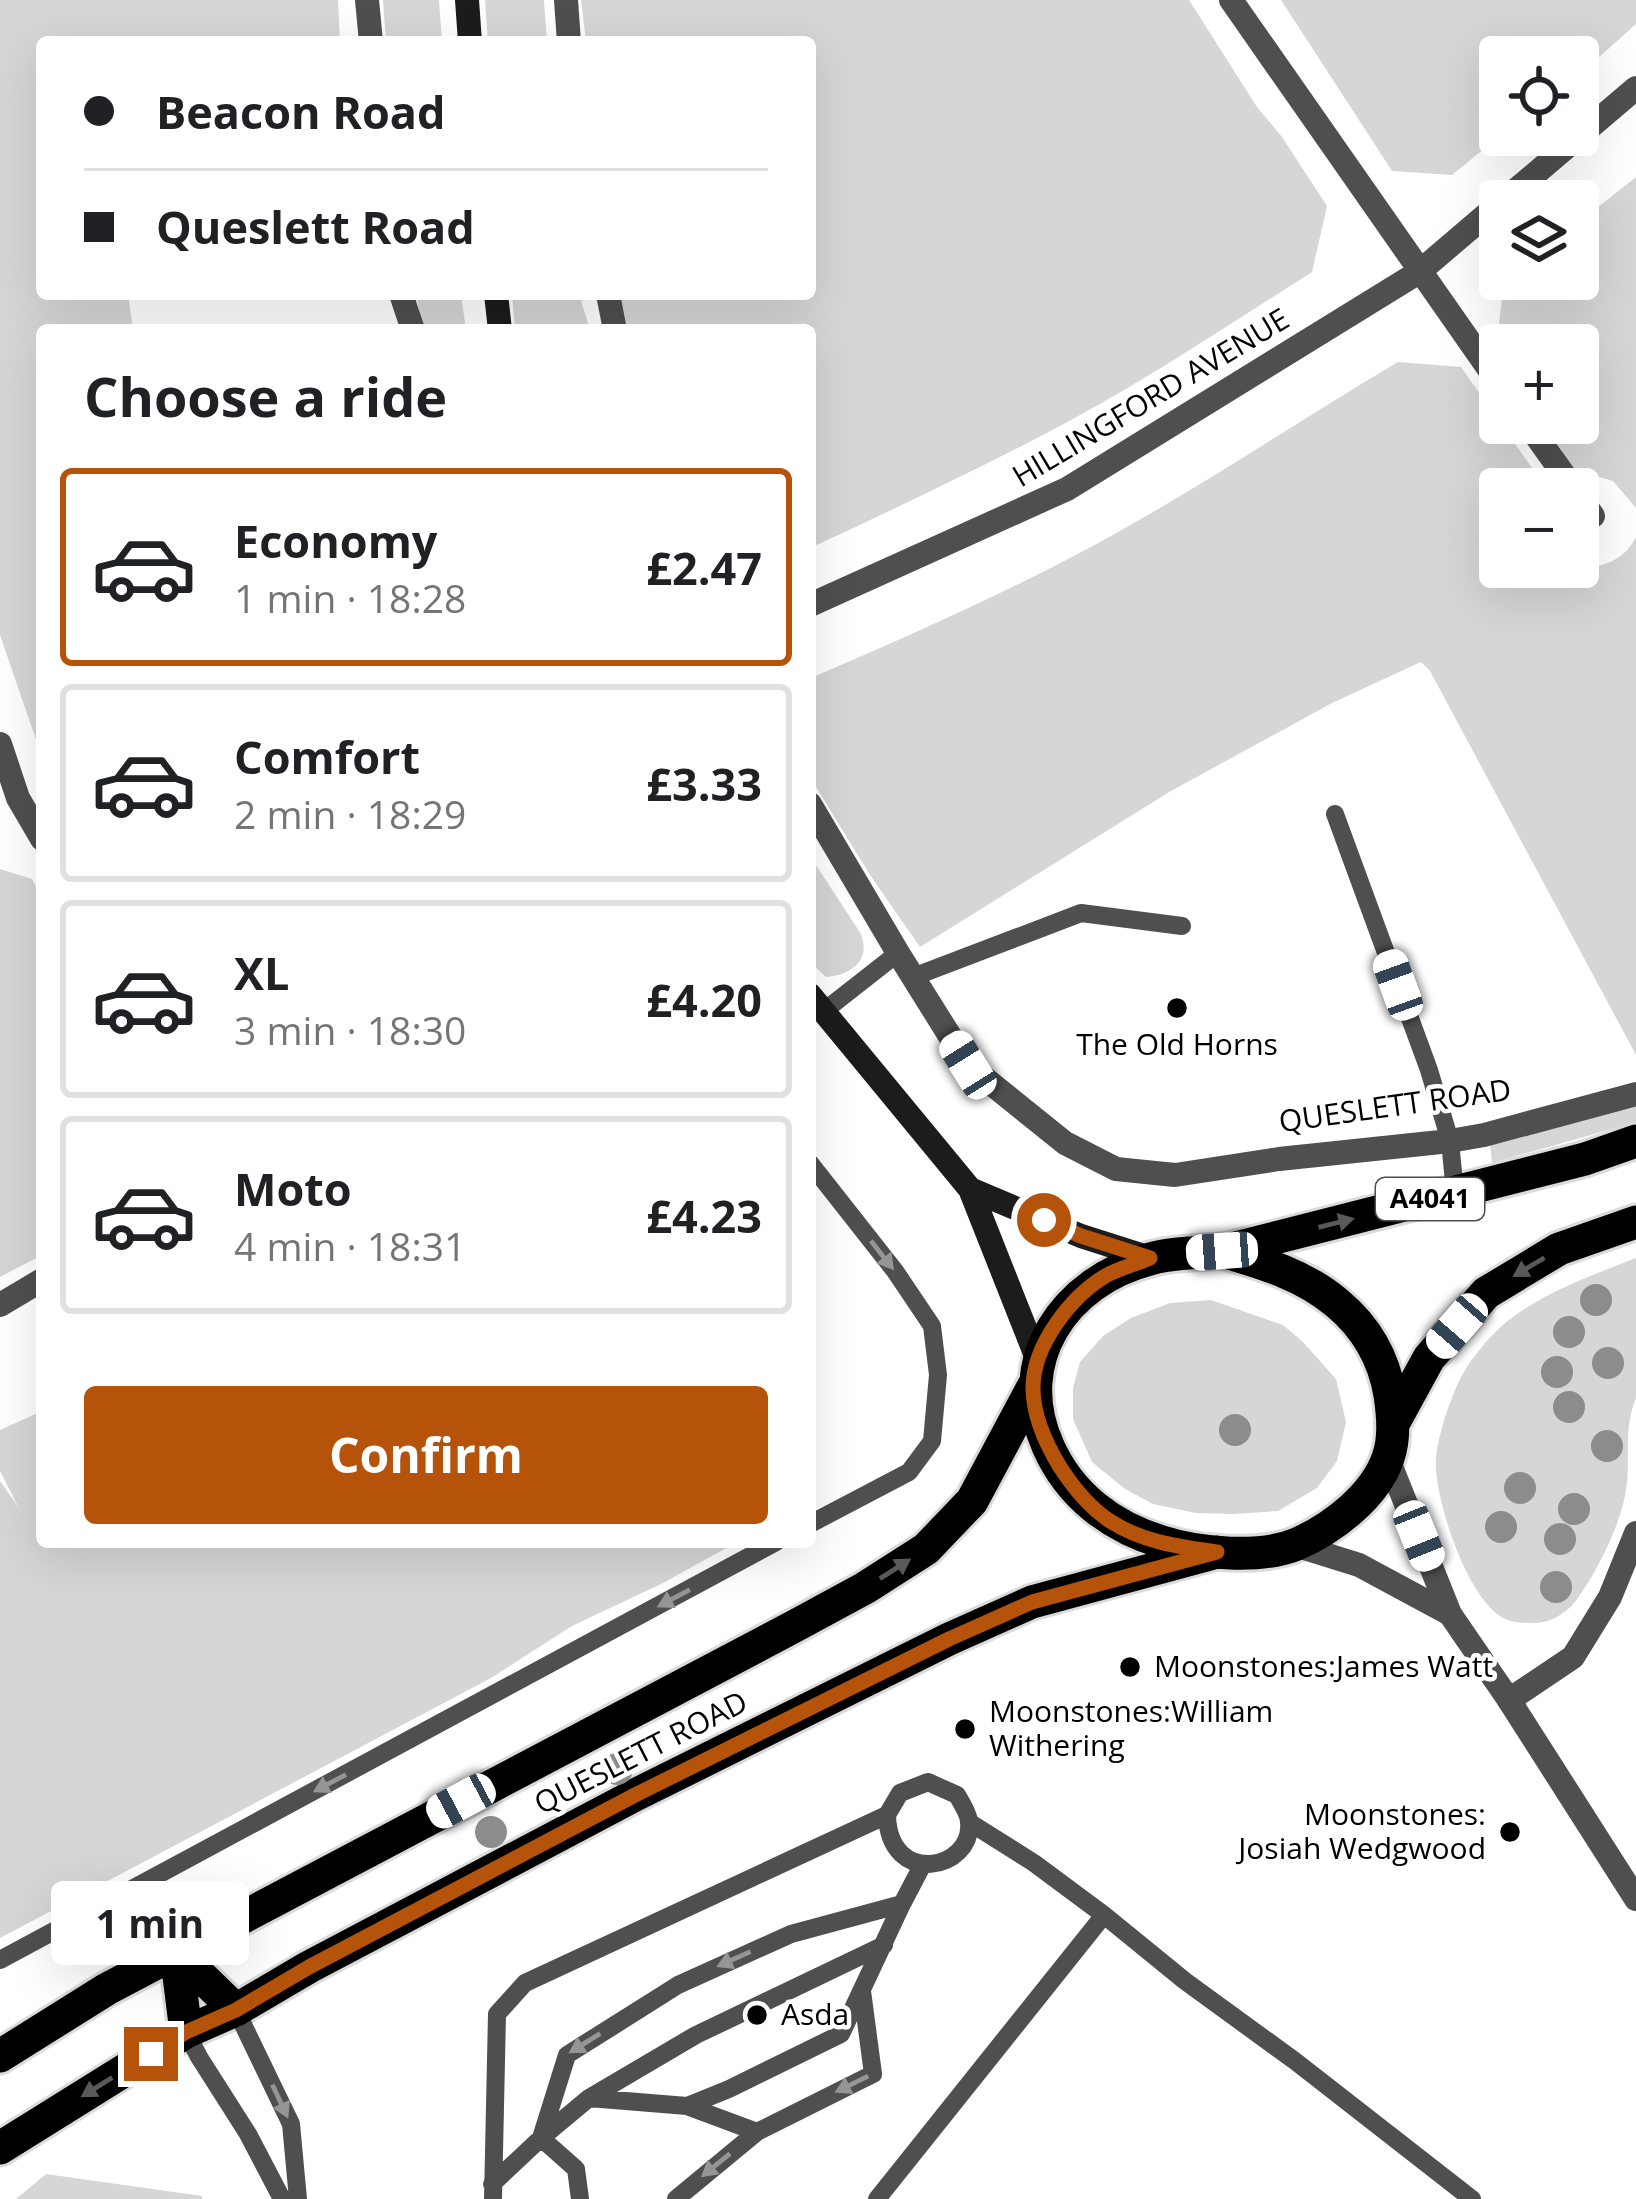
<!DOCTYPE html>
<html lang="en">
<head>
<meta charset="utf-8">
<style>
	body { margin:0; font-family:"Open Sans",sans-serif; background:#f2f2f2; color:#202124; height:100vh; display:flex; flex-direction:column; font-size:45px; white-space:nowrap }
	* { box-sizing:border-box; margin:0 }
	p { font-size:39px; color:#757577 }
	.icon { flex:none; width:66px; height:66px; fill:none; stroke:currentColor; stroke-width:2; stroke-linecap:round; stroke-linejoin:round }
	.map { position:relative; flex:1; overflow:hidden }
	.sheet { position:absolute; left:36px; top:324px; width:780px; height:1224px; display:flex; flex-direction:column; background:#fff; border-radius:12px; box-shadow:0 12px 48px #0002 }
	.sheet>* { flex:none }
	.top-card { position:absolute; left:36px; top:36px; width:780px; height:264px; border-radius:12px; box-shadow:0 12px 48px #0002; display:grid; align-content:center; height:264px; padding:0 48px; background:#fff }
	.tools { position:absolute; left:1479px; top:36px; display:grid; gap:24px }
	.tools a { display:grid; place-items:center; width:120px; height:120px; border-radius:12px; background:#fff; box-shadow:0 12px 48px #0002; font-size:60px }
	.end { position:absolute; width:54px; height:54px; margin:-27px; border:15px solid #b45309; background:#fff; box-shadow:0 0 0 6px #fff }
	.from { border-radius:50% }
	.bubble { position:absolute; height:84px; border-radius:12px; background:#fff; box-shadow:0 12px 48px #0002; font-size:39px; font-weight:700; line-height:84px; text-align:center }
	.car { position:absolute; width:36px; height:72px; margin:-36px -18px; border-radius:15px; box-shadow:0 0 9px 3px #0007; background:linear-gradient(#fff 24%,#345 0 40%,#fff 0 76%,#345 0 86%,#fff 0) }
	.top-card b { display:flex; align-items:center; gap:42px; height:114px; font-size:45px }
	.top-card b+b { border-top:3px solid #e0e0e0 }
	.top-card i { width:30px; height:30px; background:#202124 }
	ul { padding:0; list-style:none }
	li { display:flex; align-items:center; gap:36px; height:198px; margin:0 24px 18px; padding:0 24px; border:6px solid #e0e0e0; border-radius:12px }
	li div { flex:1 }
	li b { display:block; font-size:45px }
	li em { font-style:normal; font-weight:700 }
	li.on { border-color:#b45309 }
	li>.icon { width:108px; height:108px; stroke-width:1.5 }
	h2 { padding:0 48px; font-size:54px; line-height:144px }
	.cta { display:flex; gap:24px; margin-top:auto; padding:24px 48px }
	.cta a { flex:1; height:138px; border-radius:12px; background:#b45309; color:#fff; font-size:48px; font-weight:700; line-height:138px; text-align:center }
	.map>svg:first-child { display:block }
	.green { fill:#d6d6d6 }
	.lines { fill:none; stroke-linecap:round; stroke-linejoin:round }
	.trunk-casing { stroke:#dbdbdb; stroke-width:39 }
	.service { stroke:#4f4f4f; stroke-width:18 }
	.minor { stroke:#4f4f4f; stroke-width:24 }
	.tertiary { stroke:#4f4f4f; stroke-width:24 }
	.secondary { stroke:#1c1c1c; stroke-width:24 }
	.trunk { stroke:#000; stroke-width:33 }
	.tree { fill:#8c8c8c }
	.oneway { fill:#595959 }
	.oneway2 { fill:#959595 }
	.route { stroke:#b45309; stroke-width:15 }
	.poi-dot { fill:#000; stroke:#fff; stroke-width:4.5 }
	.labels { text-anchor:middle; stroke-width:9; stroke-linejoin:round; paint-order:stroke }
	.shield { fill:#fff; stroke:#4c4c4c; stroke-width:3 }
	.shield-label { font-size:27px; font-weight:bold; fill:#000 }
	.street-label { font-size:30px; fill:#000; stroke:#fff }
	.poi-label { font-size:30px; fill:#000; stroke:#fff; text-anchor:start }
</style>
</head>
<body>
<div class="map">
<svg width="1636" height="2199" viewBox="0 0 1636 2199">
	<rect width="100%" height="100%" fill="#fff"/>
	<!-- green -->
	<path class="green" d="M 0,0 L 338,0 L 340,42 L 42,42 L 42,294 L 128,294 L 133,330 L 42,330 L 42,757 L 0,635 Z
		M 383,0 L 439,0 L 442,42 L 386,42 Z
		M 485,0 L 544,0 L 547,42 L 488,42 Z
		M 581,0 L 1189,0 L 1257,107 L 1282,137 L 1327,206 L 1312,272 C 1224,328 1136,387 1043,435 C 966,475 888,512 810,548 L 810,330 L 628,330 L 620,294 L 810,294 L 810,42 L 586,42 Z
		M 1281,0 L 1636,0 L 1636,24 L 1578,76 L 1578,57 L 1500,57 L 1501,135 L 1452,175 L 1392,171 Z
		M 1636,177 L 1636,508 L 1613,481 L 1574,470 L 1544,423 L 1578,423 L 1578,345 L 1500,346 L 1497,341 L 1504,280 L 1578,279 L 1578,223 Z
		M 416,294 L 461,294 L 466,330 L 423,330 Z
		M 512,294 L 579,294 L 590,330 L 515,330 Z
		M 1398,362 L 1461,367 L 1544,485 L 1544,489 L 1500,489 L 1500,567 L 1578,566 L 1582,569 C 1607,565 1624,560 1636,537 L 1636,1055 L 1430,671 L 1421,662 L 1332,703 L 1171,791 L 920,947 L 870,875 L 810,777 L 810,685 L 813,677 C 906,637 999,596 1089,548 C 1195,491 1295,423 1398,362 Z
		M 810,856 L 861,934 C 871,961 851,975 826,977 L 810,962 Z
		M 0,869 L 32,879 L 42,898 L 42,1255 L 0,1277 Z
		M 1636,1103 L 1636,1122 L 1492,1163 L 1490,1144 Z
		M 1636,1258 L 1636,1398 C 1622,1432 1632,1462 1625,1496 C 1619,1528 1594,1578 1574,1603 C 1565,1614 1549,1623 1535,1623 C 1523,1623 1510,1623 1500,1616 C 1466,1593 1438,1507 1436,1468 C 1434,1444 1452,1392 1464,1372 C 1473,1356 1491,1335 1505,1323 C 1544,1292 1590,1276 1636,1258 Z
		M 1211,1300 L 1283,1325 L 1303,1342 L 1336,1379 L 1346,1422 L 1337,1461 L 1317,1488 L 1278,1511 L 1233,1514 L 1196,1513 L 1153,1504 L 1125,1489 L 1092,1462 L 1073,1419 L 1073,1388 L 1080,1362 L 1103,1336 L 1131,1318 L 1170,1303 Z
		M 42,1411 L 42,1542 L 737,1542 L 663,1583 L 572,1626 L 491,1678 L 0,1938 L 0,1481 L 19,1508 L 0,1471 L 0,1430 Z
		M 46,2174 L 202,2196 L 202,2199 L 16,2199 Z"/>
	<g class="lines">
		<!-- trunk casing -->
		<g class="trunk-casing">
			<path id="trunk" d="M 1222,1251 C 1263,1263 1304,1275 1337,1303 C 1366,1327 1384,1359 1390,1395 C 1393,1416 1395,1438 1388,1458 C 1375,1496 1333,1528 1297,1544 C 1261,1559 1199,1554 1162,1542 C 1112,1527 1070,1496 1048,1446 C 1010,1361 1064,1281 1150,1259 C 1173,1252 1199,1253 1222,1251 Z
				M 1224,1251 L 1585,1159 L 1636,1141
				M 1394,1422 L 1429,1358 L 1486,1293 L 1559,1249 L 1636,1222
				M 176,1952 L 236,2010
				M 176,1952 L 186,2032
				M 0,2056 L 107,1989 L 793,1627 L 865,1588 L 926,1549 L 972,1501 L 1033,1387
				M 0,2148 L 186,2032 L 236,2010 L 309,1967 L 637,1794 L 949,1639 L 1032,1602 L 1217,1552"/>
		</g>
		<!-- service -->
		<path class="service" d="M 1335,814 L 1429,1070 L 1450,1141 L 1455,1193
			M 913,977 L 1081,913 L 1182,926
			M 824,1011 L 898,953
			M 810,1163 L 895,1271 L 932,1326 L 938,1375 L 932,1441 L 909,1472 L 810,1524
			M 969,1822 L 1034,1863 L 1104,1915 L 1185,1981 L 1295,2061 L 1472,2199
			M 0,1960 L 776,1542
			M 236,2010 L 291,2124 L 298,2199
			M 186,2032 L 199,2057 L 248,2134 L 282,2199
			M 589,2098 L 696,2035 L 884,1945
			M 687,2106 L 757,2132
			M 492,2184 L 541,2138 L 589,2098 L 687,2106 L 729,2089 L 841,2034 L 902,1904 L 923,1864
			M 493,2199 L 497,2014 L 525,1983 L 887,1815 L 900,1793 L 928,1782 L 957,1795 C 961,1802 969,1814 969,1822 C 974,1870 889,1888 887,1815
			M 580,2199 L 576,2169 L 541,2138 L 567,2055 L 678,1985 L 791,1934 L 902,1904
			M 676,2199 L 757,2132 L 873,2074 L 862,1991
			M 877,2199 L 1104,1915"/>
		<!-- minor -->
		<path class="minor" d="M 367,0 L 371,42
			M 566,0 L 569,42
			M 1231,0 L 1500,385
			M 1503,201 L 1636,88
			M 401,294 L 413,330
			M 608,294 L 615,330
			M 1527,423 L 1574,489
			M 1578,495 L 1593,516
			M 810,605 L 1067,489 L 1419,272 L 1500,203
			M 0,744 L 18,798 L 42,839
			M 810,804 L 898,953 L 968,1065 L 1065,1143 L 1116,1169 L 1175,1175 L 1279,1159 L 1450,1141 L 1484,1135 L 1636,1094
			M 0,1305 L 42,1280
			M 1509,1700 L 1573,1657 L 1610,1597 L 1636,1533"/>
		<!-- tertiary -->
		<path class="tertiary" d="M 1388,1459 L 1450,1614 L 1509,1700 L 1636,1899
			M 1295,1545 L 1359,1565 L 1450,1614"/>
		<!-- secondary -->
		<path class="secondary" d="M 467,0 L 470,42
			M 496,294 L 500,330
			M 810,995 L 970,1189 L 1038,1361
			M 970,1189 L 1081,1236 L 1150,1258"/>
		<!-- trunk -->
		<use href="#trunk" class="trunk"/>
	</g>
	<!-- trees -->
	<g class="tree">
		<circle cx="1596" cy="1300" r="16"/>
		<circle cx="1569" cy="1332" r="16"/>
		<circle cx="1608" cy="1363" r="16"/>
		<circle cx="1557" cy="1372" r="16"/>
		<circle cx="1569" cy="1407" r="16"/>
		<circle cx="1235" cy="1430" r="16"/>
		<circle cx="1607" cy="1446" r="16"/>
		<circle cx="1520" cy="1488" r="16"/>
		<circle cx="1574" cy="1509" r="16"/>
		<circle cx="1501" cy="1527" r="16"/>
		<circle cx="1560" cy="1539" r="16"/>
		<circle cx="1556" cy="1587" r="16"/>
		<circle cx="617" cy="1769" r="16"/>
		<circle cx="491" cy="1832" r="16"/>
	</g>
	<!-- one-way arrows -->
	<defs><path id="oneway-solid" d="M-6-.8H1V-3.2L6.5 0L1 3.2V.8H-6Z" transform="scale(3)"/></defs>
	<g class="oneway">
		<use href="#oneway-solid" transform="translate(1336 1223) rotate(-14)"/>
		<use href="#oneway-solid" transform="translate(1529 1267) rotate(149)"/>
		<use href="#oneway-solid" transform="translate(895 1569) rotate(-33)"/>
		<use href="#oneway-solid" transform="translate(97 2087) rotate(148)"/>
	</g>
	<g class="oneway2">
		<use href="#oneway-solid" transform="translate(882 1255) rotate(52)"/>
		<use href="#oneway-solid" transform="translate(674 1598) rotate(152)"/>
		<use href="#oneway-solid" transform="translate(330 1783) rotate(152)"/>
		<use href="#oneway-solid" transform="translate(734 1959) rotate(156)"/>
		<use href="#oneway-solid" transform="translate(585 2043) rotate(148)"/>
		<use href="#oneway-solid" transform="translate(852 2084) rotate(154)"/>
		<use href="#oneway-solid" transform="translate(280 2101) rotate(65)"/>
		<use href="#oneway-solid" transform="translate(716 2165) rotate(141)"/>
	</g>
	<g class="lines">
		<!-- route -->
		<path class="route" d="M 151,2054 L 186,2032 L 236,2010 L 309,1967 L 637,1794 L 949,1639 L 1032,1602 L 1217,1552 C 1180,1547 1142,1542 1110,1521 C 1090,1508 1073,1487 1060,1467 C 1046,1444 1033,1415 1033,1388 C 1033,1345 1071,1296 1107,1275 C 1120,1268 1136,1264 1150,1258 L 1081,1236 L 1044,1220"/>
	</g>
	<!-- markers -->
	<g class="poi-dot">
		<circle cx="1177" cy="1008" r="12"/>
		<circle cx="1130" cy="1667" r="12"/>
		<circle cx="965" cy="1729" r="12"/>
		<circle cx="1510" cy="1832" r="12"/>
		<circle cx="757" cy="2015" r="12"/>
	</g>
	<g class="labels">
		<!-- shield labels -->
		<rect class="shield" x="1376" y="1178" width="108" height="42" rx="9"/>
		<g class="shield-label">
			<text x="1430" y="1208">A4041</text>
		</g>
		<!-- street labels -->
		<g class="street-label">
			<text transform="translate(1151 398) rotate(-31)" y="10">HILLINGFORD AVENUE</text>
			<text transform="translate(1395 1106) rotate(-8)" y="10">QUESLETT ROAD</text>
			<text transform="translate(641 1753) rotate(-27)" y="10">QUESLETT ROAD</text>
		</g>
		<!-- poi labels -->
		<g class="poi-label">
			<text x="1177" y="1055" text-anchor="middle">The Old Horns</text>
			<text x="1154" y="1677">Moonstones:James Watt</text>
			<text x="989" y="1722">Moonstones:William<tspan x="989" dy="34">Withering</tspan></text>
			<text x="1486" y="1825" text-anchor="end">Moonstones:<tspan x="1486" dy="34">Josiah Wedgwood</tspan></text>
			<text x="781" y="2025">Asda</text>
		</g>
	</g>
</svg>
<div class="tools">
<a><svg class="icon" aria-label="locate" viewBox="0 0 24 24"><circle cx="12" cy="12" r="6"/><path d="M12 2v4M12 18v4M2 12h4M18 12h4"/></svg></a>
<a><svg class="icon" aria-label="layers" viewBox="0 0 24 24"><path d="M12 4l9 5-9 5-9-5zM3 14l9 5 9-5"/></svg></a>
<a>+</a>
<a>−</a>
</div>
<i class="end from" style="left:1044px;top:1220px"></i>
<i class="end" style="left:151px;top:2054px"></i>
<div class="bubble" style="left:51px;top:1881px;width:198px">1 min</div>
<i class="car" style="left:1398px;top:985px;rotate:340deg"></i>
<i class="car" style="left:968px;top:1065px;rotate:328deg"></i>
<i class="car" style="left:1222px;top:1251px;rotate:266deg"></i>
<i class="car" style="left:1457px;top:1326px;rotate:221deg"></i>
<i class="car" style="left:1419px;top:1536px;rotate:158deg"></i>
<i class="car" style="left:461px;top:1801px;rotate:242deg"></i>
<div class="top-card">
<b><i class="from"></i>Beacon Road</b>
<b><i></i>Queslett Road</b>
</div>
<section class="sheet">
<h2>Choose a ride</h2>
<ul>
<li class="on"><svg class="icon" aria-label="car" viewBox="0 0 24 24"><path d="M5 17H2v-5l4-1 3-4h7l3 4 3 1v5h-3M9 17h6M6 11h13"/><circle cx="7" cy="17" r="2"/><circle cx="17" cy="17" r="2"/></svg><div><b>Economy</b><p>1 min · 18:28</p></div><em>£2.47</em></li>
<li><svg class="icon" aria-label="car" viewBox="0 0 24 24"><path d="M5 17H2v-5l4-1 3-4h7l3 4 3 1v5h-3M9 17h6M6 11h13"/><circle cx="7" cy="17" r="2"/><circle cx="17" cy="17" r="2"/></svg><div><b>Comfort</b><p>2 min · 18:29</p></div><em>£3.33</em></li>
<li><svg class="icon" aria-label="car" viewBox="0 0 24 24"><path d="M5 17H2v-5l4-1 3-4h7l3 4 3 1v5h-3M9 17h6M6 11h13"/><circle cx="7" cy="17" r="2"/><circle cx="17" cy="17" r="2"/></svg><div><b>XL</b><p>3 min · 18:30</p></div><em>£4.20</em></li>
<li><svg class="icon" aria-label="car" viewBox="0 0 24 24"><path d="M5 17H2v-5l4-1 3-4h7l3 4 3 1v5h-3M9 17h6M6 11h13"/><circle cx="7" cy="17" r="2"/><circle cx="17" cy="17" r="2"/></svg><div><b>Moto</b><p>4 min · 18:31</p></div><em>£4.23</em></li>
</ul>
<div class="cta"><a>Confirm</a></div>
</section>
</div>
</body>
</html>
